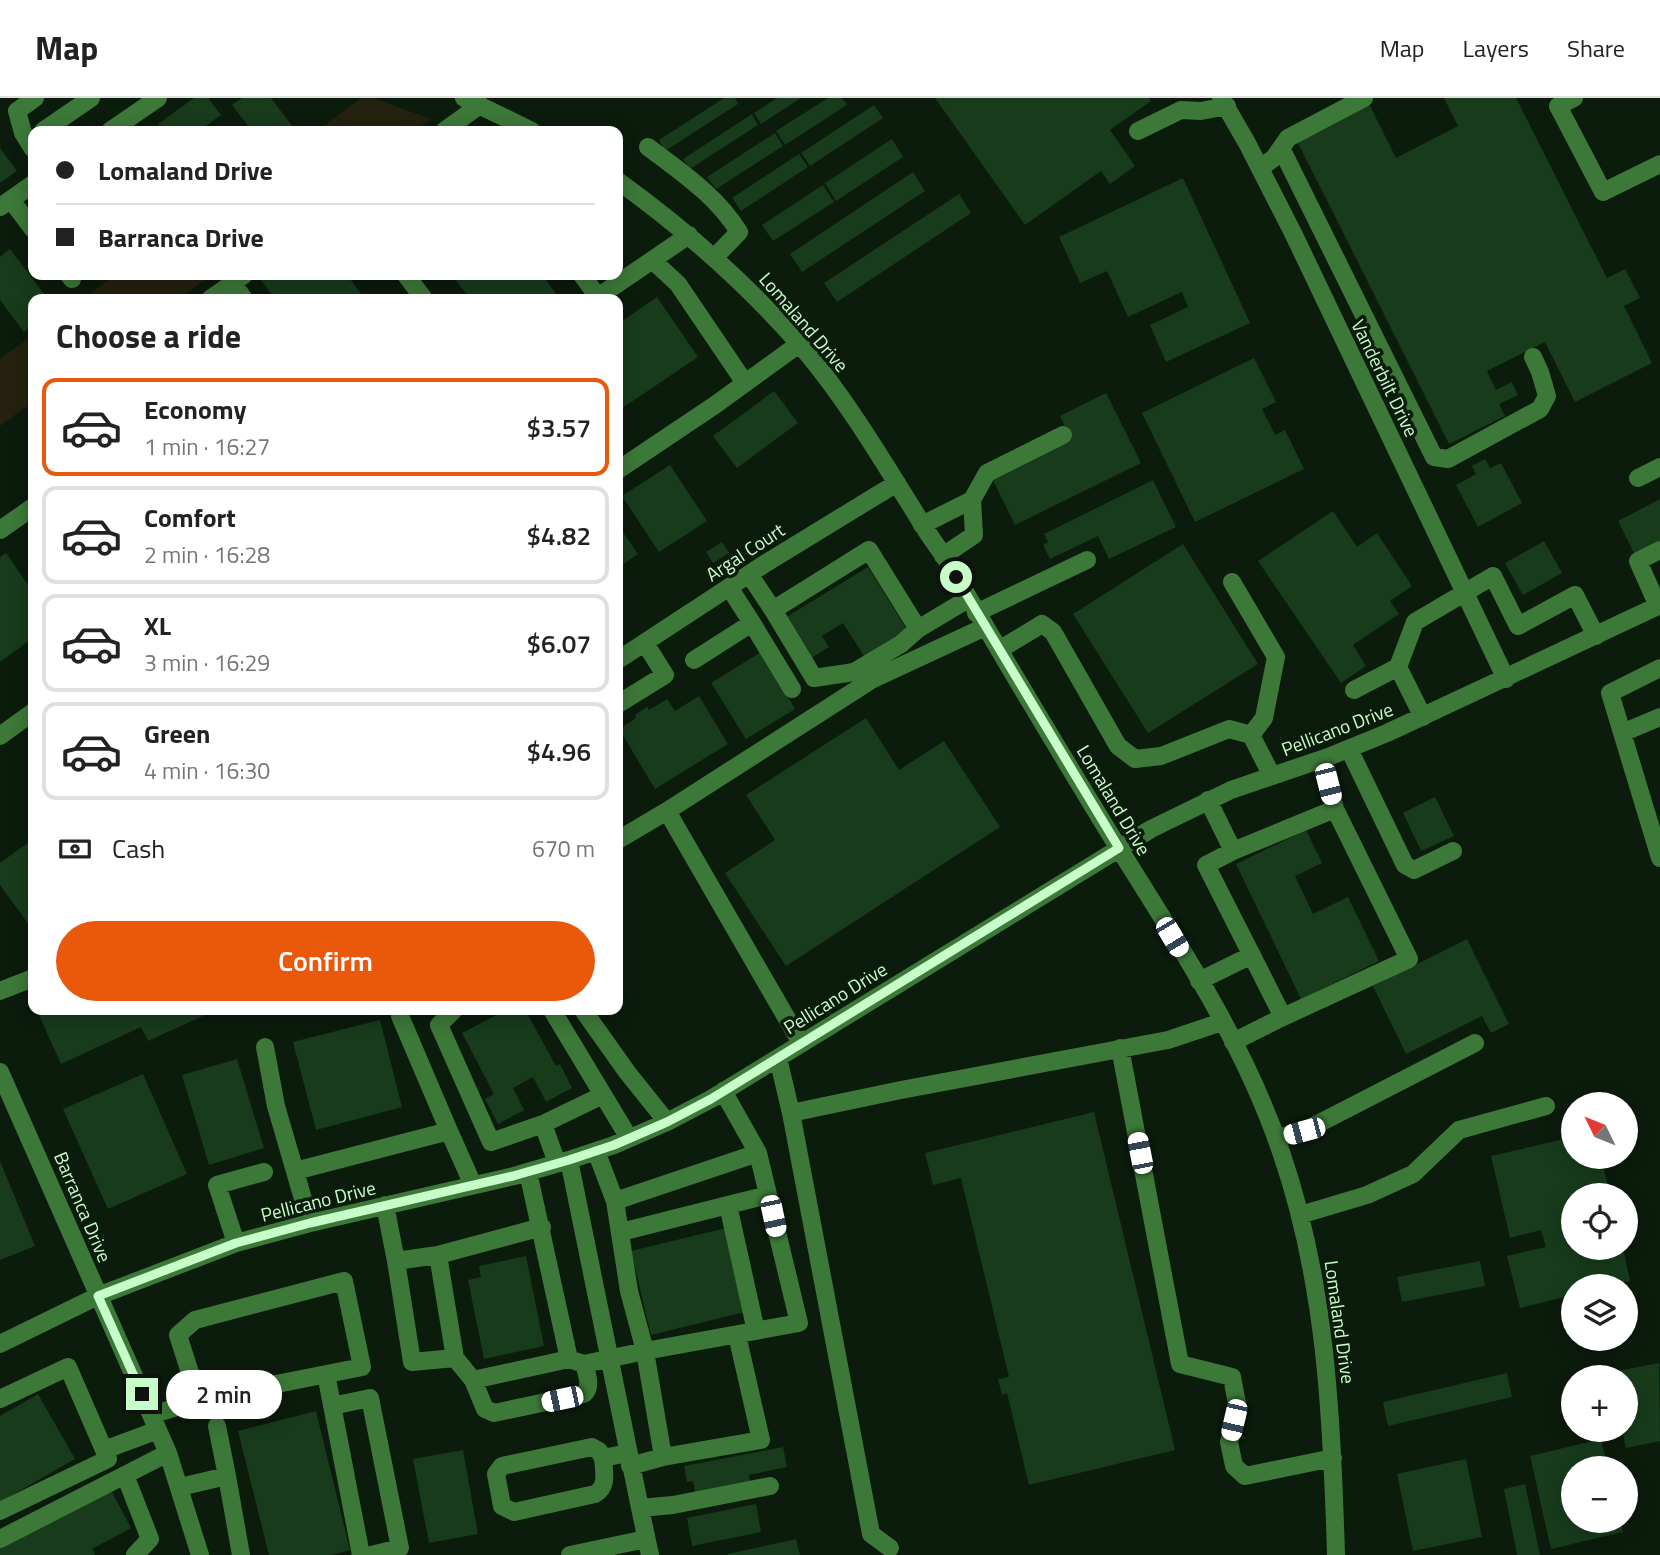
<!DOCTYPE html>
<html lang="en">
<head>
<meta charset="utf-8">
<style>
	body { margin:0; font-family:"Titillium Web",sans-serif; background:#f2f2f2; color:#222; height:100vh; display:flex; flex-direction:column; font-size:26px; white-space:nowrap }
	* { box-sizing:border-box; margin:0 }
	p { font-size:23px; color:#767676 }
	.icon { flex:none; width:38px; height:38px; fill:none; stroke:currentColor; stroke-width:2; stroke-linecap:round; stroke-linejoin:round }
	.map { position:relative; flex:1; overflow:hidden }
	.sheet { position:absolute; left:28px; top:196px; width:595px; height:721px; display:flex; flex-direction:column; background:#fff; border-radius:14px; box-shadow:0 4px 18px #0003 }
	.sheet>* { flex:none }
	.hud { position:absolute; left:28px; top:28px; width:595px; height:154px; border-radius:14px; box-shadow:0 4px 18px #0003; display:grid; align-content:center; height:154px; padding:0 28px; background:#fff }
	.needle { width:46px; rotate:313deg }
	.controls { position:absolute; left:1561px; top:994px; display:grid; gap:14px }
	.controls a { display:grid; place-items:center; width:77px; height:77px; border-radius:50%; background:#fff; box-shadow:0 4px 18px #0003; font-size:35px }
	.end { position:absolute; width:32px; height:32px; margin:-16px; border:9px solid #c7fdc8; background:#111; box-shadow:0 0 0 4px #111 }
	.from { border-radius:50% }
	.bubble { position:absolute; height:49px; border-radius:24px; background:#fff; box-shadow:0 4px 18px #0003; font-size:23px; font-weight:600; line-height:49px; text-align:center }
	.car { position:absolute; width:21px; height:42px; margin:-21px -10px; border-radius:9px; box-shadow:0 0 5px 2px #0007; background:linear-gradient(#fff 24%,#345 0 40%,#fff 0 76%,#345 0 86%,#fff 0) }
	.hud b { display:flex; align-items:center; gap:24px; height:66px; font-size:26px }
	.hud b+b { border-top:2px solid #e0e0e0 }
	.hud i { width:18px; height:18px; background:#222 }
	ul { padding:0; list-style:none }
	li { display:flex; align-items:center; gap:21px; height:98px; margin:0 14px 10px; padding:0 14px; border:4px solid #e0e0e0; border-radius:14px }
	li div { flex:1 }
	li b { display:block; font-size:26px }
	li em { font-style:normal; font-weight:600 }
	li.selected { border-color:#ea580c }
	li>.icon { width:63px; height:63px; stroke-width:1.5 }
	h2 { padding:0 28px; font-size:32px; line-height:84px }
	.pay { display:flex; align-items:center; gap:18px; height:77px; padding:0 28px; font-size:26px }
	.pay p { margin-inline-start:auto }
	.cta { display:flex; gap:14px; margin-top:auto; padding:14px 28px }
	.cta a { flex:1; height:80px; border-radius:42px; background:#ea580c; color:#fff; font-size:28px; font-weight:600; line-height:80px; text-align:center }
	header { display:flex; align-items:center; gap:42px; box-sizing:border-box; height:98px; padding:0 35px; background:#fff; border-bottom:2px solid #e0e0e0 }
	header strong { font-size:33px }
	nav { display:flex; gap:38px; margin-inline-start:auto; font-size:24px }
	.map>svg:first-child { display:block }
	.green { fill:#24210f }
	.building { fill:#183b1c }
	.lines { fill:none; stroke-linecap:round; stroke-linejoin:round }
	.minor { stroke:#3c7838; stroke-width:18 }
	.route { stroke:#c7fdc8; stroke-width:9 }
	.labels { text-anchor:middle; stroke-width:7; stroke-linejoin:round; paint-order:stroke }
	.street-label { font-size:19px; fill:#c7fdc8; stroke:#0b1b0c }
</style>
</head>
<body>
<header>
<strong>Map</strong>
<nav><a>Map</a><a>Layers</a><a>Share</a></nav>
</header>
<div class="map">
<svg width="1660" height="1457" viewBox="0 0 1660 1457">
	<rect width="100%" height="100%" fill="#0b1b0c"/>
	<!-- green -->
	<path class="green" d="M 362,0 L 373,0 L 431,21 L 414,33 L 316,33 Z
		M 116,177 L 212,177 L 178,201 L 82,201 Z
		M 33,237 L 33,304 L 0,328 L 0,261 Z"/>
	<!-- building -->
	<path class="building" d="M 194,0 L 208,0 L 221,17 L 199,33 L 163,33 L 158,26 Z
		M 242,0 L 271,0 L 296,33 L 252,33 L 232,7 Z
		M 724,0 L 735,0 L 738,6 L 665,53 L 659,42 Z
		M 777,0 L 801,0 L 761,26 L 754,15 Z
		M 828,0 L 842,0 L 847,7 L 785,47 L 776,33 Z
		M 935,0 L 1149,0 L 1151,3 L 1110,32 L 1135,68 L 1110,86 L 1101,73 L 1025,127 Z
		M 1444,0 L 1516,0 L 1607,180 L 1625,171 L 1640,200 L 1624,208 L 1652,265 L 1575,304 L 1545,244 L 1487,273 L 1496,292 L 1512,284 L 1518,297 L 1499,306 L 1505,318 L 1449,346 L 1297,43 L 1369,6 L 1396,60 L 1458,28 Z
		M 874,7 L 883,20 L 810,68 L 801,55 Z
		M 752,16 L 758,27 L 690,71 L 683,61 Z
		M 775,35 L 783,48 L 716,91 L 707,79 Z
		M 892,41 L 903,59 L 836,103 L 825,85 Z
		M 0,50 L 17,73 L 0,85 Z
		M 799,56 L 808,69 L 741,113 L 732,100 Z
		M 913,74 L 925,93 L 802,174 L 790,156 Z
		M 1183,80 L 1250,225 L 1166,264 L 1150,227 L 1188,209 L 1182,194 L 1128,219 L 1107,173 L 1080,185 L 1059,139 Z
		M 823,87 L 834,104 L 773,143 L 762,127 Z
		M 959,96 L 971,115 L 837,204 L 824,185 Z
		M 10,151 L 48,201 L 33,201 L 33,227 L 24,234 L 0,202 L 0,159 Z
		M 260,177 L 347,177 L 365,201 L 275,201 L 258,178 Z
		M 452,177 L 542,177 L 557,197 L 552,201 L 470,201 Z
		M 657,199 L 698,259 L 618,313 L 618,226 Z
		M 1254,260 L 1276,304 L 1262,311 L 1275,337 L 1285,332 L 1304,371 L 1195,424 L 1142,315 Z
		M 774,293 L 798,325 L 737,370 L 713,338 Z
		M 1106,295 L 1141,365 L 1015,427 L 992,380 L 1071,341 L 1060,318 Z
		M 1485,361 L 1490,370 L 1501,365 L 1522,405 L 1478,429 L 1456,387 L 1476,376 L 1472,368 Z
		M 670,367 L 707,423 L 659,454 L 622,398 Z
		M 1153,382 L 1176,429 L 1109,461 L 1098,438 L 1050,461 L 1043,447 L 1048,444 L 1044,436 Z
		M 1660,401 L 1660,444 L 1635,457 L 1618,423 Z
		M 1333,413 L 1357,449 L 1377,435 L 1412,488 L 1390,503 L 1399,516 L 1353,547 L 1366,568 L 1341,585 L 1258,463 Z
		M 618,427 L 638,456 L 618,470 Z
		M 1544,443 L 1562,475 L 1523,497 L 1505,465 Z
		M 722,444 L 729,455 L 713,465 L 706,454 Z
		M 1183,446 L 1258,566 L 1148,635 L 1073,516 Z
		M 6,455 L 33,494 L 33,540 L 0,564 L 0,459 Z
		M 868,469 L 909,535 L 866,561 L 843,525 L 822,538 L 829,549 L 808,562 L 783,521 Z
		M 761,554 L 795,611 L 746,641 L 711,585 Z
		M 699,598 L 728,646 L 655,691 L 619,631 L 636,620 L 635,617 L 647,609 L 649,612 L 667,601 L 675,613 Z
		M 866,620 L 899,672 L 944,643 L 1000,729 L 786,868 L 725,775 L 775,742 L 746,697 Z
		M 1435,699 L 1454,738 L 1421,753 L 1403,715 Z
		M 1306,732 L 1322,765 L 1295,778 L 1313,816 L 1348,799 L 1379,863 L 1301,901 L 1236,766 Z
		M 33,741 L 33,832 L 0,787 L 0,765 Z
		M 1467,841 L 1509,926 L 1491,935 L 1482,918 L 1406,956 L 1373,888 Z
		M 39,912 L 216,912 L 148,943 L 141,929 L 61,966 L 37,913 Z
		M 506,912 L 537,912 L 528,917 L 556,968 L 560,966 L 572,990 L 546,1004 L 533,979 L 513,990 L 524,1012 L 498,1026 L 485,1001 L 494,996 L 462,935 Z
		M 380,922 L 402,1009 L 316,1032 L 293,944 Z
		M 237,961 L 264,1050 L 209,1067 L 182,977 Z
		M 143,976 L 187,1076 L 108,1111 L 63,1011 Z
		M 1094,1014 L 1175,1352 L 1029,1387 L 1007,1295 L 1002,1297 L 998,1281 L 1009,1279 L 961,1080 L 933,1087 L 925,1055 Z
		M 1573,1039 L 1573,1059 L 1601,1059 L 1610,1097 L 1573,1097 L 1573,1150 L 1623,1150 L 1630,1183 L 1610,1188 L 1573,1188 L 1573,1197 L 1520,1210 L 1507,1158 L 1546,1149 L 1541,1132 L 1510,1140 L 1491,1058 Z
		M 0,1063 L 35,1148 L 0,1162 Z
		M 726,1130 L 745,1214 L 651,1237 L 631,1153 Z
		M 526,1158 L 544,1248 L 484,1261 L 468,1182 L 481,1179 L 479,1168 Z
		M 1480,1163 L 1485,1188 L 1402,1204 L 1397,1179 Z
		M 1659,1265 L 1660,1343 L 1626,1350 L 1622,1332 L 1626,1332 L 1626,1279 L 1613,1279 L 1612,1274 Z
		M 1507,1275 L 1512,1299 L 1388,1328 L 1383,1304 Z
		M 38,1296 L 75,1361 L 0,1404 L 0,1318 Z
		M 316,1313 L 350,1452 L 332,1457 L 269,1457 L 238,1333 Z
		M 1601,1341 L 1608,1370 L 1573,1370 L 1573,1423 L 1620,1423 L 1623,1434 L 1551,1451 L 1530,1358 Z
		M 783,1349 L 787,1369 L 749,1377 L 750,1383 L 695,1394 L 693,1383 L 687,1384 L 684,1368 Z
		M 463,1352 L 478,1436 L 429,1445 L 413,1361 Z
		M 1466,1361 L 1482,1439 L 1413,1453 L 1397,1376 Z
		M 1525,1386 L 1540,1457 L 1517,1457 L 1504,1391 Z
		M 111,1392 L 131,1430 L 92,1451 L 95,1457 L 0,1457 L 0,1450 Z
		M 756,1406 L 761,1434 L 692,1448 L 687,1420 Z
		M 796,1441 L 800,1457 L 728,1457 L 728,1456 Z"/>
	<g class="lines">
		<!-- minor -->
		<path class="minor" d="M 464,0 L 532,33
			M 1221,0 L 1247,45 L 1293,135 L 1506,581
			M 1574,0 L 1558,8 L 1603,94 L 1660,66
			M 43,33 L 91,0
			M 110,33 L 158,0
			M 444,33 L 480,7
			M 1138,33 L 1181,12 L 1201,13 L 1227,8
			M 648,49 C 681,74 717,98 739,134 L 715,159
			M 1281,50 L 1434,359
			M 33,51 L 23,35 L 17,13 L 35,0
			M 1260,70 L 1274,60 L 1288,40 L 1364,0
			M 618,83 C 686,132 747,186 802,249 C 847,302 883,363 919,421 C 927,435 937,448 946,461 C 997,549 1049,636 1102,723 C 1167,829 1241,935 1281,1054 C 1326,1184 1332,1320 1336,1457
			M 11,102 L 33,131
			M 0,109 L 33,86
			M 652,162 L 678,186 L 745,285
			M 69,177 L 72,181
			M 406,177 L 424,201
			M 582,177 L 598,199
			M 233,185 L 244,201
			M 210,201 L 244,177
			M 595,201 L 689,137
			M 1434,359 L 1448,361 L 1540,311 L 1547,298 L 1540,274 L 1533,259
			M 618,372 L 715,307 L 799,246
			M 1638,380 L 1660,369
			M 922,427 L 972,402 L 987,375 L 1063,337
			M 0,432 L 33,409
			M 943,458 L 974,437 L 972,402
			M 749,476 L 773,512 L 869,452 L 918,531 L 968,501
			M 1232,484 L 1276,559 L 1264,620 L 1251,637
			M 729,489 L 752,525
			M 1658,508 L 1638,463 L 1660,452
			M 773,512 L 814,580 L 854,574 L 901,546 L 918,531
			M 976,515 L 1087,462
			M 999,552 L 1042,526 L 1053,534 L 1118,648 L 1135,661 L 1161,658 L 1229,631 L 1251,637 L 1272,678
			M 618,562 L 766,465 L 897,385
			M 694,562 L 752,525 L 792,591
			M 1398,569 L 1423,619
			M 1660,570 L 1610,595 L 1660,760
			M 1354,592 L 1398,569 L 1415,524 L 1493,478 L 1518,528 L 1575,497 L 1596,538
			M 618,606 L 665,577 L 645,545
			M 1622,635 L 1660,619
			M 0,638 L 33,614
			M 1349,651 L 1405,767 L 1414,772 L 1453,753
			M 1208,702 L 1233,753 L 1335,711 L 1322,661
			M 618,742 L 667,713
			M 1199,883 L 1252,857
			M 0,893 L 33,880
			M 454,912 L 439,927 L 491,1044 L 543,1026 L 557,1065
			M 552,912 L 629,1040
			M 583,912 L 627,974 L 667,1024
			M 400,918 L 449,1033
			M 1283,919 L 1409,861 L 1335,711
			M 1233,944 L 1283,919 L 1206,767 L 1233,753
			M 801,945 L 667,713 L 873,581 L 985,529
			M 265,949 L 276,1008 L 310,1125
			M 1120,950 L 1180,1266 L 1232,1279 L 1238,1311 L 1229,1344 L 1234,1368 L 1245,1378 L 1333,1360
			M 778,960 L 791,1015 L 871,1436 L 890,1450
			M 0,974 L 168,1355 L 200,1457
			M 791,1015 L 901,992 L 1168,942 L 1222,924
			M 543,1026 L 603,997
			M 1276,1040 L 1304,1033 L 1475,945
			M 596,1053 L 615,1103 L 629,1193 L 645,1253 L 799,1225 L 758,1055 L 723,993
			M 569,1062 L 640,1410 L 673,1407 L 770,1388
			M 295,1073 L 449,1033 L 473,1087
			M 528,1074 L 569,1261 L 473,1282 L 455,1260 L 438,1157 L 542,1129
			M 615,1103 L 758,1055
			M 385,1107 L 396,1163 L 438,1157
			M 728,1107 L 768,1097
			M 1300,1117 L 1367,1097 L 1413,1076 L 1459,1032 L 1546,1008
			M 621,1134 L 728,1107 L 756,1233
			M 236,1145 L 217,1087 L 264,1074
			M 396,1163 L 412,1264 L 455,1260
			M 0,1246 L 98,1198 L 236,1145 L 310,1125 L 514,1078 L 569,1062 L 614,1047 L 667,1024 L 711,1001 L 1151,731 L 1231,692 L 1328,659 L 1387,635 L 1660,507
			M 569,1261 L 584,1266 L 645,1253 L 663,1359 L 761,1342 L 737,1237
			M 326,1276 L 361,1457
			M 473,1282 L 485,1311 L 494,1315 L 584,1296 C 592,1288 587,1277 584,1266
			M 0,1301 L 68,1269 L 104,1352 L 158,1332
			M 332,1308 L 370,1300 L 400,1450 L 371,1457
			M 151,1317 L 211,1299 L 362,1269 L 344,1183 L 195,1222 L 178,1237 L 199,1303
			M 217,1328 L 227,1378
			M 603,1360 C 604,1374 608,1389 595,1396 L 514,1414 L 502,1408 L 496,1376 L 502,1368 L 592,1349 L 599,1353 L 603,1360 L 628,1355
			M 630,1368 L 663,1359
			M 180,1389 L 227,1378 L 241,1457
			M 640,1410 L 650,1457
			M 0,1413 L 108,1361 L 104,1352
			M 0,1441 L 125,1377
			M 135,1457 L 150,1441 L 125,1377 L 168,1355
			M 570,1457 L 646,1441"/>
	</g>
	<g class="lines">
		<!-- route -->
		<path class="route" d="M 142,1296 L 98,1198 L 236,1145 L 310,1125 L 513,1078 L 569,1062 L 614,1047 L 667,1024 L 711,1001 L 1119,750 L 956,479"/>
	</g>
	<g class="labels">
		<!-- street labels -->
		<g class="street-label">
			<text transform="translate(804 224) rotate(49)" y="7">Lomaland Drive</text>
			<text transform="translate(1385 280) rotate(64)" y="7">Vanderbilt Drive</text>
			<text transform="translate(745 454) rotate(-33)" y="7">Argal Court</text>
			<text transform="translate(1337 631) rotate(-21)" y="7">Pellicano Drive</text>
			<text transform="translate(1114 702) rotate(59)" y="7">Lomaland Drive</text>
			<text transform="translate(835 900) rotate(-32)" y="7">Pellicano Drive</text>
			<text transform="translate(318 1103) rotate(-14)" y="7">Pellicano Drive</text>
			<text transform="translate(83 1109) rotate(67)" y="7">Barranca Drive</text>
			<text transform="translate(1340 1224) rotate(82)" y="7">Lomaland Drive</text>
		</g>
	</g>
</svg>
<div class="controls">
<a><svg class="needle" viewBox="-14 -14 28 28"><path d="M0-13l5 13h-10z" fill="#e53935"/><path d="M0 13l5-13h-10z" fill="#767676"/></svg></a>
<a><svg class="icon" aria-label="locate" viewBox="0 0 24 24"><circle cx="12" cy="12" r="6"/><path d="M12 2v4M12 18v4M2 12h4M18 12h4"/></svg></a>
<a><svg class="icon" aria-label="layers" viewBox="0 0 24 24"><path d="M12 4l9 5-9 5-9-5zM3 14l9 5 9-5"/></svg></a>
<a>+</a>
<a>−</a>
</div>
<i class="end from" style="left:956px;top:479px"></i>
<i class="end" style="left:142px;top:1296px"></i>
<div class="bubble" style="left:166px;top:1272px;width:116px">2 min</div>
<i class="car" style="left:1328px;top:686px;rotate:166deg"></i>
<i class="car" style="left:1172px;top:839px;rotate:149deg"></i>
<i class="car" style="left:1304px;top:1033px;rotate:255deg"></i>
<i class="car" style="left:1140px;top:1055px;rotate:349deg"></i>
<i class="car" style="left:773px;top:1118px;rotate:168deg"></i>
<i class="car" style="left:562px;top:1301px;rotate:258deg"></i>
<i class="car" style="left:1234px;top:1322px;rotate:193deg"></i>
<div class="hud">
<b><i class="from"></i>Lomaland Drive</b>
<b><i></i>Barranca Drive</b>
</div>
<section class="sheet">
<h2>Choose a ride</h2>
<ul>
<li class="selected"><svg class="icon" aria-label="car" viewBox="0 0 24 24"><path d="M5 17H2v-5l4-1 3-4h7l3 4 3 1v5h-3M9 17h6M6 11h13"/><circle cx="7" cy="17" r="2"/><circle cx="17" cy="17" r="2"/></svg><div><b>Economy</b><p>1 min · 16:27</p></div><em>$3.57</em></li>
<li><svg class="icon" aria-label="car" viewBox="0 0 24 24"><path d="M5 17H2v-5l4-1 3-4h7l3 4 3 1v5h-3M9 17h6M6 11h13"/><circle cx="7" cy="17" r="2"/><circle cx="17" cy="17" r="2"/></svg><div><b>Comfort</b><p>2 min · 16:28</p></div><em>$4.82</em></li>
<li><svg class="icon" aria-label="car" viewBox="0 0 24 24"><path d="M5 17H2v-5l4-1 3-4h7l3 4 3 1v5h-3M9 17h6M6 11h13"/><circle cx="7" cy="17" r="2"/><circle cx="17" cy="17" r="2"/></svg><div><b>XL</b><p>3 min · 16:29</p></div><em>$6.07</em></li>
<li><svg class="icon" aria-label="car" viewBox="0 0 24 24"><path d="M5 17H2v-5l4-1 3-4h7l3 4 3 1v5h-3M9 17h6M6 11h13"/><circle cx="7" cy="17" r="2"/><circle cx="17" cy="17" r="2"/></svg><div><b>Green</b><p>4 min · 16:30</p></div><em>$4.96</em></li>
</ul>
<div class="pay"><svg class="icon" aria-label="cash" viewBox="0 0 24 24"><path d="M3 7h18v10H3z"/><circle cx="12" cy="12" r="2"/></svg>Cash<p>670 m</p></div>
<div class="cta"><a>Confirm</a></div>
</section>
</div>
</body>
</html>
